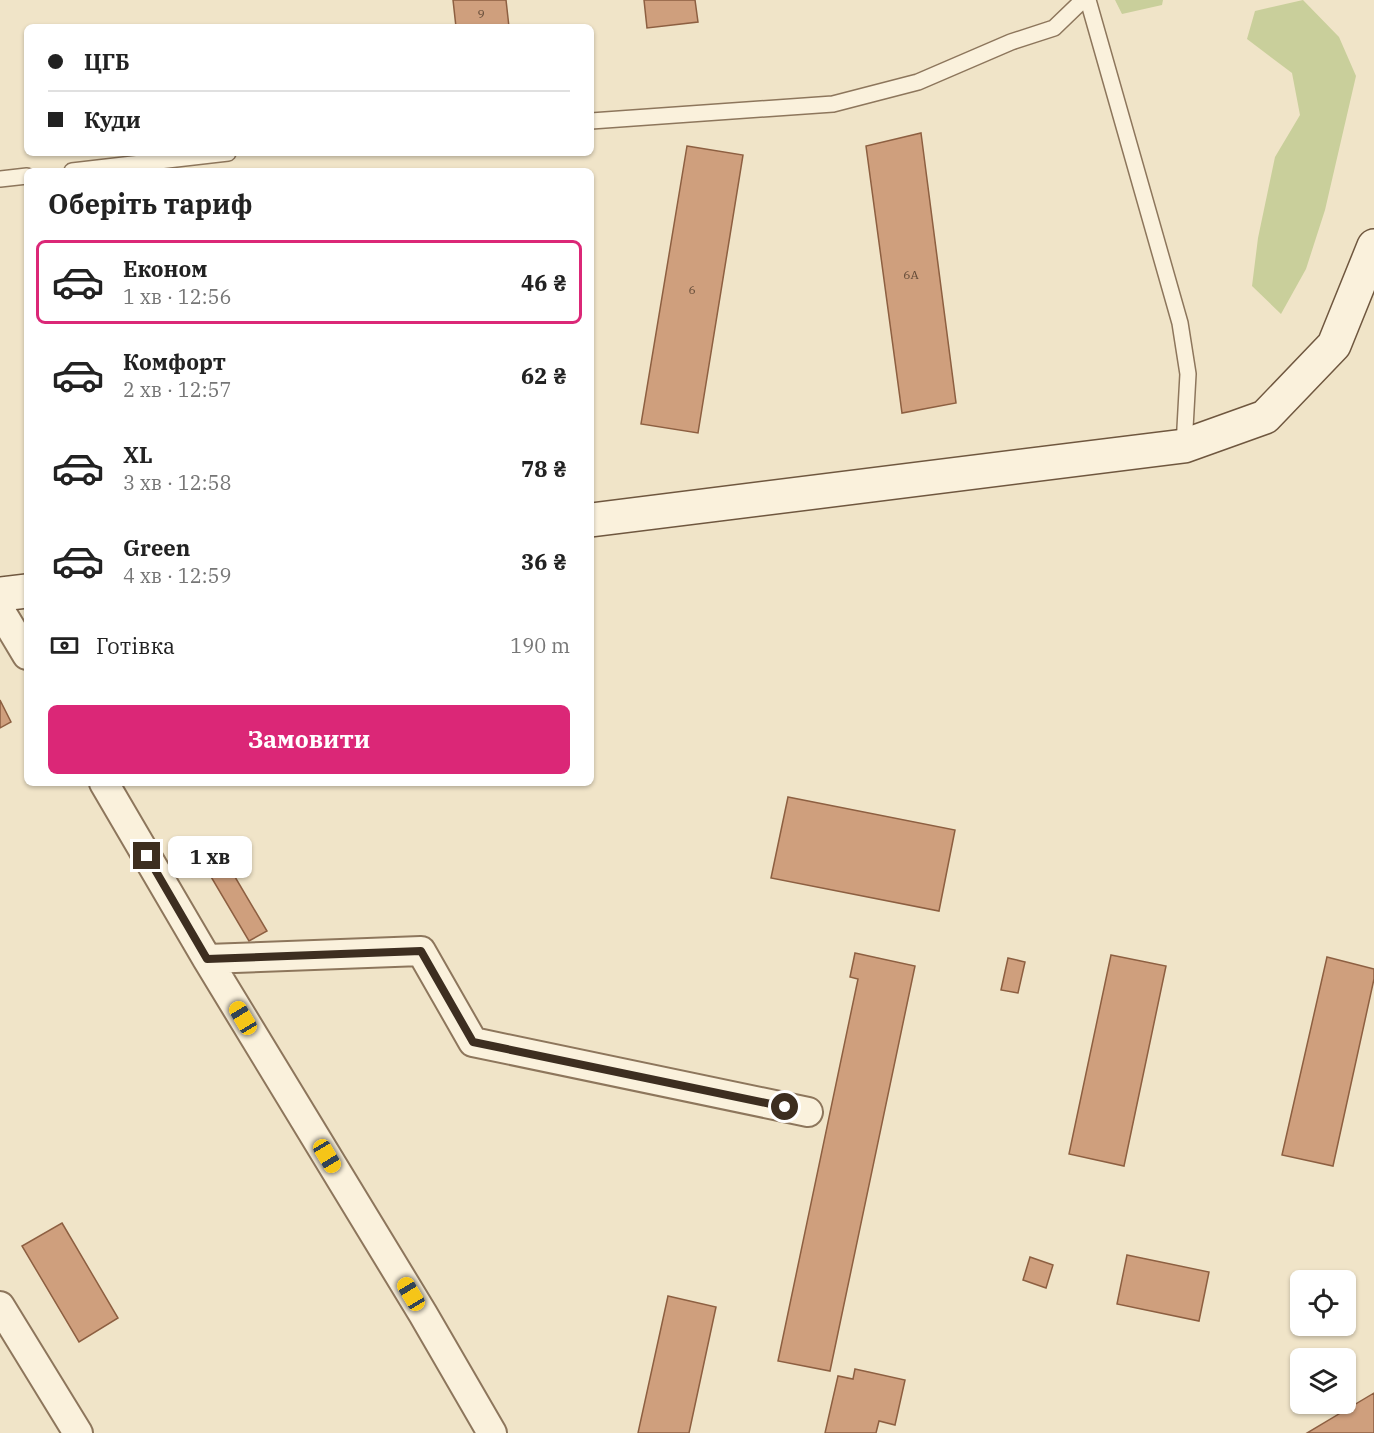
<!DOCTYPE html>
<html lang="uk">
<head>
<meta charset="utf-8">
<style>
	body { margin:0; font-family:"IBM Plex Serif",serif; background:#f6f6f6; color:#222; height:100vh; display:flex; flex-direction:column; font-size:22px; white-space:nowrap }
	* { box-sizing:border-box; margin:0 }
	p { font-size:20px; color:#767676 }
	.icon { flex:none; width:33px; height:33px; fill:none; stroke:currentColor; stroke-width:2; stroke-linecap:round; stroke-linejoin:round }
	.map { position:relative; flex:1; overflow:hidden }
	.details { position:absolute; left:24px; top:168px; width:570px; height:618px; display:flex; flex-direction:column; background:#fff; border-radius:9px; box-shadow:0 2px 4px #0004 }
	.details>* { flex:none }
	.top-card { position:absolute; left:24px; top:24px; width:570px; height:132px; border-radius:9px; box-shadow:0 2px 4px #0004; display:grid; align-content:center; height:132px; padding:0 24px; background:#fff }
	.controls { position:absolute; left:1290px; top:1270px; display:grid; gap:12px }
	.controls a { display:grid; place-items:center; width:66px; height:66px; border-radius:9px; background:#fff; box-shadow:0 2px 4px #0004; font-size:30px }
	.end { position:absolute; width:27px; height:27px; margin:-14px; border:8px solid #3d2e20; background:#fff; box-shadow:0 0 0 3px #fff }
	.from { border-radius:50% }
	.bubble { position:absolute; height:42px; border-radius:9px; background:#fff; box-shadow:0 2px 4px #0004; font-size:20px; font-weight:800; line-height:42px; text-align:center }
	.car { position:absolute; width:18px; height:36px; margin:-18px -9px; border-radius:8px; box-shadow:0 0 4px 2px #0007; background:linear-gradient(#f5c518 24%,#345 0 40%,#f5c518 0 76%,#345 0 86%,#f5c518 0) }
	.top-card b { display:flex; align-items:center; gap:21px; height:57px; font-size:22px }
	.top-card b+b { border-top:2px solid #e0e0e0 }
	.top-card i { width:15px; height:15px; background:#222 }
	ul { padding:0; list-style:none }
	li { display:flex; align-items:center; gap:18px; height:84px; margin:0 12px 9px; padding:0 12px; border:3px solid transparent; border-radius:9px }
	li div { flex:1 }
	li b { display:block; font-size:22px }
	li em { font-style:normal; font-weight:800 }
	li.on { border-color:#db2777 }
	li>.icon { width:54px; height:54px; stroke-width:1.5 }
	h2 { padding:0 24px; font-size:27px; line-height:72px }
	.pay { display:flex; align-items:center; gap:15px; height:66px; padding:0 24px; font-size:22px }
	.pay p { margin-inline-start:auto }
	.primary-button { display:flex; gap:12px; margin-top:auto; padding:12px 24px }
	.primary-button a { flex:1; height:69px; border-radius:9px; background:#db2777; color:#fff; font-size:24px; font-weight:800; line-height:69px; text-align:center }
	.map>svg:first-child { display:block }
	.green { fill:#c9cf9b }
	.building { fill:#cf9f7d; stroke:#8d5f41; stroke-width:1.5 }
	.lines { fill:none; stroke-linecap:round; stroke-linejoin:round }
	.lane-casing { stroke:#8d765c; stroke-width:18 }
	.street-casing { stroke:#8d765c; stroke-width:32 }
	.secondary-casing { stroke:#6f573f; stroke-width:36 }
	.lane { stroke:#faf1dc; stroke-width:15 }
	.street { stroke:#faf1dc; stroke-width:28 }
	.secondary { stroke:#faf1dc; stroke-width:33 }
	.route { stroke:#3d2e20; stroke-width:8 }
	.labels { text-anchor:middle; stroke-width:5; stroke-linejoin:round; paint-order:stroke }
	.number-label { font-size:12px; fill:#624a37 }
</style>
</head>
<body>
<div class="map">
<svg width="1374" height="1433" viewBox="0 0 1374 1433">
	<rect width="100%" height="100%" fill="#f0e4c8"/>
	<!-- green -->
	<path class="green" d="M 1115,0 L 1163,0 L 1162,5 L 1122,14 Z
		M 1303,0 L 1339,37 L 1356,76 L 1325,210 L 1306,269 L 1281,314 L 1252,286 L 1258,238 L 1275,157 L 1300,115 L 1292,73 L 1247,39 L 1255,11 Z"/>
	<!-- building -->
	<path class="building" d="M 453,0 L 506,0 L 509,27 L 456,27 Z
		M 644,0 L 695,0 L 698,22 L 647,28 Z
		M 921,133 L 956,403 L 902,413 L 866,146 Z
		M 687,146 L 743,155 L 698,433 L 641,424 Z
		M 0,700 L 11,722 L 0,728 Z
		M 788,797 L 955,830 L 939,911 L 771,878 Z
		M 225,860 L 267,931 L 249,941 L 207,870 Z
		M 855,953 L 915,966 L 830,1371 L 778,1361 L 858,979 L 850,977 Z
		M 1111,955 L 1166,966 L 1124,1166 L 1069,1154 Z
		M 1327,957 L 1374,969 L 1374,979 L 1333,1166 L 1282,1155 Z
		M 1008,958 L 1025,962 L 1018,993 L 1001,990 Z
		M 62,1223 L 118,1318 L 79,1342 L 22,1246 Z
		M 1127,1255 L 1209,1272 L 1199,1321 L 1117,1304 Z
		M 1030,1257 L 1053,1265 L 1046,1288 L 1023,1280 Z
		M 668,1296 L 716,1307 L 689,1433 L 638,1433 Z
		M 855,1369 L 905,1380 L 895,1425 L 879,1421 L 876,1433 L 825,1433 L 838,1376 L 853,1379 Z
		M 1374,1393 L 1374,1433 L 1307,1433 Z"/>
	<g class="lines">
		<!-- lane casing -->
		<g class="lane-casing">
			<path id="lane" d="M 1088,0 L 1180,323 L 1188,374 L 1184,446
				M 591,121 L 833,104 L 918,82 L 1011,42 L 1054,28 L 1083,0
				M 72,171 L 228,153
				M 0,179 L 27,176"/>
		</g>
		<!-- street casing -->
		<g class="street-casing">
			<path id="street" d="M 0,610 L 27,655
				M 104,783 L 207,959 L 423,1314 L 492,1433
				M 207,959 L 421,951 L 473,1042 L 808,1112
				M 0,1306 L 78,1433"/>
		</g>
		<!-- secondary casing -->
		<g class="secondary-casing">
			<path id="secondary" d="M 591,520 L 1184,446 L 1265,417 L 1334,345 L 1374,246
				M 0,594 L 27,591"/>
		</g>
		<!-- lane -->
		<use href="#lane" class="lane"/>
		<!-- street -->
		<use href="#street" class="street"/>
		<!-- secondary -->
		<use href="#secondary" class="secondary"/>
	</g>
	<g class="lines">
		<!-- route -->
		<path class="route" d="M 147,856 L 207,959 L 421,951 L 473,1042 L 785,1107"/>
	</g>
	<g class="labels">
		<!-- number labels -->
		<g class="number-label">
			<text x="481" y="18">9</text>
			<text x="911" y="279">6А</text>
			<text x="692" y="294">6</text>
		</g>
	</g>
</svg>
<div class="controls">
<a><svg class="icon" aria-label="locate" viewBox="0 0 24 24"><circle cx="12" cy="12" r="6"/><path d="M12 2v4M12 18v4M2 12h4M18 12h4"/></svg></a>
<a><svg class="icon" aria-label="layers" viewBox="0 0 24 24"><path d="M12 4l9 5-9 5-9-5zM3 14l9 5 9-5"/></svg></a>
</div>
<i class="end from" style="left:785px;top:1107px"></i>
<i class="end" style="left:147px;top:856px"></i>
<div class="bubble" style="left:168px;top:836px;width:84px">1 хв</div>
<i class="car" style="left:243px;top:1018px;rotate:329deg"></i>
<i class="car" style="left:327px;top:1156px;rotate:149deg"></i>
<i class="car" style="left:411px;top:1294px;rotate:329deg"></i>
<div class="top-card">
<b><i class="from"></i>ЦГБ</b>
<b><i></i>Куди</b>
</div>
<section class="details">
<h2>Оберіть тариф</h2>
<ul>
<li class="on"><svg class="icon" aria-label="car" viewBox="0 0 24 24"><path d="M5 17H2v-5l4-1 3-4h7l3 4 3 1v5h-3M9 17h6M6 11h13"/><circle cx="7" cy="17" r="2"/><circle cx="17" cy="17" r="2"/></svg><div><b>Економ</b><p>1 хв · 12:56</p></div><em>46 ₴</em></li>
<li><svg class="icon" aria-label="car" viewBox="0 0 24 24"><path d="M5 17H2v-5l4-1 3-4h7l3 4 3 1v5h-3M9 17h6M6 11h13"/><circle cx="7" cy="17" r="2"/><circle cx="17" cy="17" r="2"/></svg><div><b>Комфорт</b><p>2 хв · 12:57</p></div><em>62 ₴</em></li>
<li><svg class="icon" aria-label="car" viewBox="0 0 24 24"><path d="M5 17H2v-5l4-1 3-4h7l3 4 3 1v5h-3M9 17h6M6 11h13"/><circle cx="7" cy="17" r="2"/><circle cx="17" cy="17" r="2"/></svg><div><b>XL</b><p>3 хв · 12:58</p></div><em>78 ₴</em></li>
<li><svg class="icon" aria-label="car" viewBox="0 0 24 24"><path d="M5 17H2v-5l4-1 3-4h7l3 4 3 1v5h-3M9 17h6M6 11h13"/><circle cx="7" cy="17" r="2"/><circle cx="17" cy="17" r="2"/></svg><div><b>Green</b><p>4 хв · 12:59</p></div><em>36 ₴</em></li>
</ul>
<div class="pay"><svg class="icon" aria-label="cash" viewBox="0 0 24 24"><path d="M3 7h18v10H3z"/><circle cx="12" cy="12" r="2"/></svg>Готівка<p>190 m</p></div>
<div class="primary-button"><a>Замовити</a></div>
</section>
</div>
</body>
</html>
